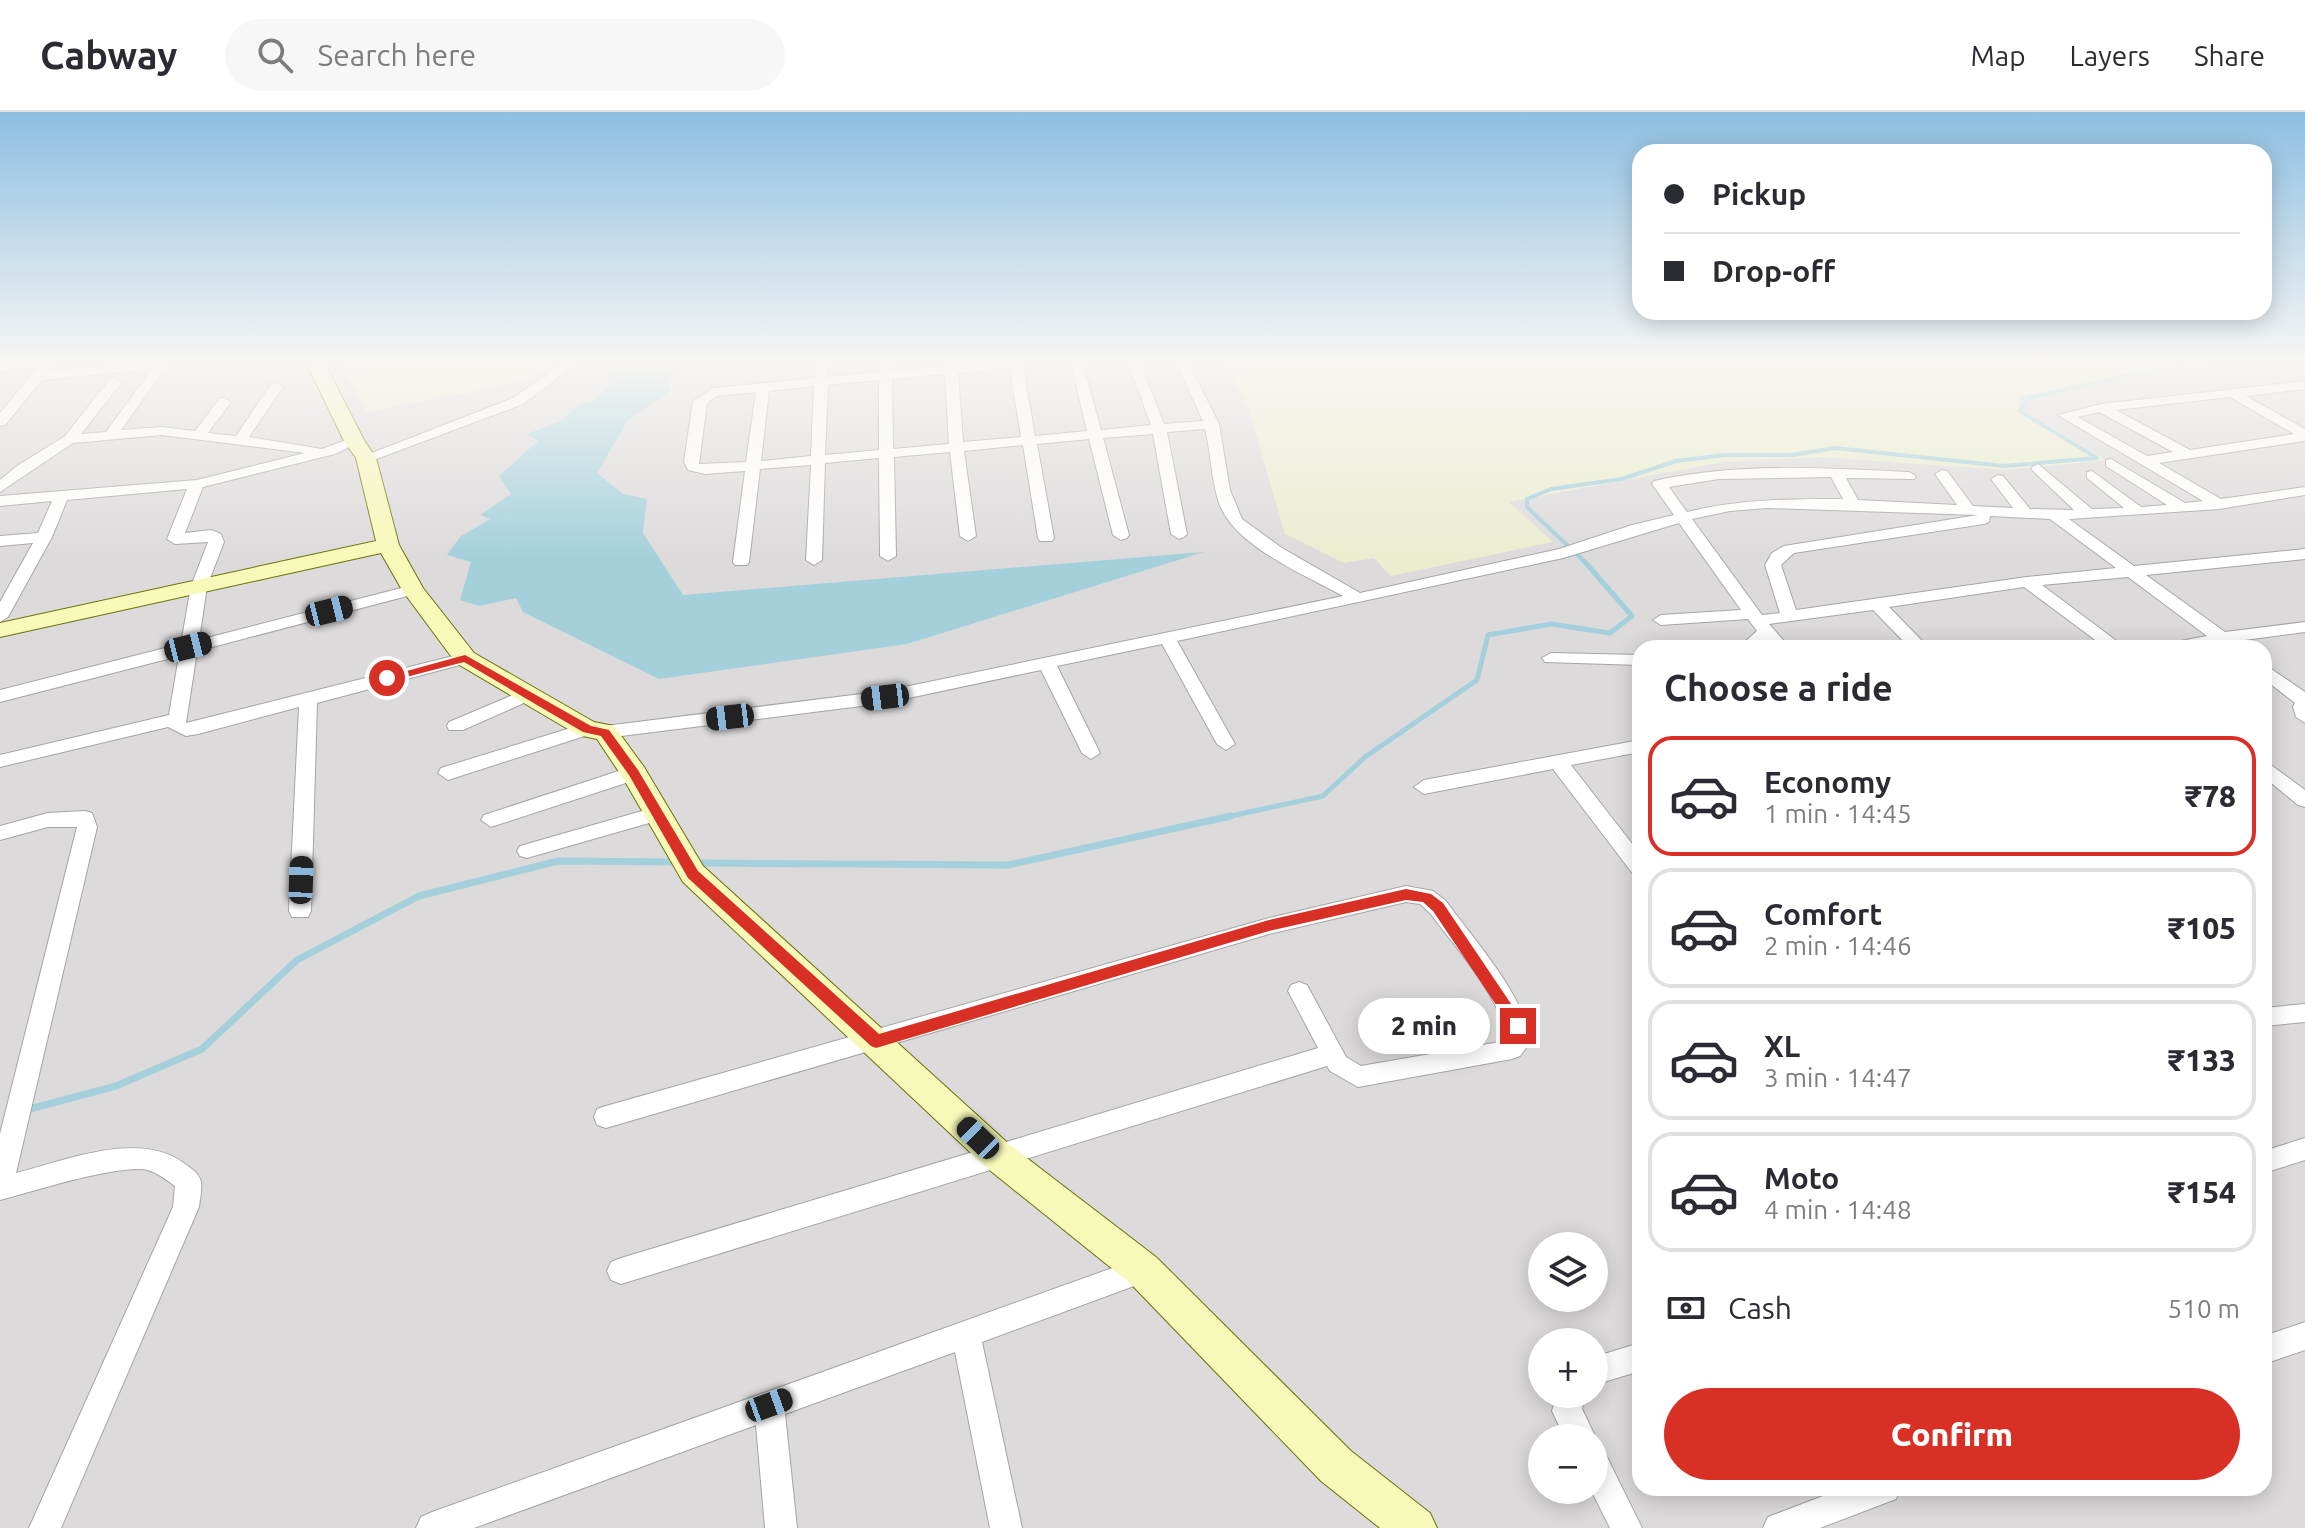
<!DOCTYPE html>
<html lang="en">
<head>
<meta charset="utf-8">
<style>
	body { margin:0; font-family:Ubuntu,sans-serif; background:#f7f7f7; color:#2b2b33; height:100vh; display:flex; flex-direction:column; font-size:30px; white-space:nowrap }
	* { box-sizing:border-box; margin:0 }
	p { font-size:26px; color:#7c7c81 }
	.icon { flex:none; width:44px; height:44px; fill:none; stroke:currentColor; stroke-width:2; stroke-linecap:round; stroke-linejoin:round }
	.map { position:relative; flex:1; overflow:hidden }
	.details { position:absolute; left:1632px; top:528px; width:640px; height:856px; display:flex; flex-direction:column; background:#fff; border-radius:24px; box-shadow:0 4px 20px #0003 }
	.details>* { flex:none }
	.top-card { position:absolute; left:1632px; top:32px; width:640px; height:176px; border-radius:24px; box-shadow:0 4px 20px #0003; display:grid; align-content:center; height:176px; padding:0 32px; background:#fff }
	.controls { position:absolute; left:1528px; top:1120px; display:grid; gap:16px }
	.controls a { display:grid; place-items:center; width:80px; height:80px; border-radius:50%; background:#fff; box-shadow:0 4px 20px #0003; font-size:40px }
	.end { position:absolute; width:36px; height:36px; margin:-18px; border:10px solid #d93025; background:#fff; box-shadow:0 0 0 4px #fff }
	.from { border-radius:50% }
	.bubble { position:absolute; height:56px; border-radius:28px; background:#fff; box-shadow:0 4px 20px #0003; font-size:26px; font-weight:800; line-height:56px; text-align:center }
	.car { position:absolute; width:24px; height:48px; margin:-24px -12px; border-radius:10px; box-shadow:0 0 6px 2px #0007; background:linear-gradient(#222 24%,#8ab4d8 0 40%,#222 0 76%,#8ab4d8 0 86%,#222 0) }
	.top-card b { display:flex; align-items:center; gap:28px; height:76px; font-size:30px }
	.top-card b+b { border-top:2px solid #e1e1e2 }
	.top-card i { width:20px; height:20px; background:#2b2b33 }
	ul { padding:0; list-style:none }
	li { display:flex; align-items:center; gap:24px; height:120px; margin:0 16px 12px; padding:0 16px; border:4px solid #e1e1e2; border-radius:24px }
	li div { flex:1 }
	li b { display:block; font-size:30px }
	li em { font-style:normal; font-weight:800 }
	li.on { border-color:#d93025 }
	li>.icon { width:72px; height:72px; stroke-width:1.5 }
	h2 { padding:0 32px; font-size:36px; line-height:96px }
	.pay { display:flex; align-items:center; gap:20px; height:88px; padding:0 32px; font-size:30px }
	.pay p { margin-inline-start:auto }
	.primary-button { display:flex; gap:16px; margin-top:auto; padding:16px 32px }
	.primary-button a { flex:1; height:92px; border-radius:48px; background:#d93025; color:#fff; font-size:32px; font-weight:800; line-height:92px; text-align:center }
	header { display:flex; align-items:center; gap:48px; box-sizing:border-box; height:112px; padding:0 40px; background:#fff; border-bottom:2px solid #e1e1e2 }
	header strong { font-size:38px }
	nav { display:flex; gap:44px; margin-inline-start:auto; font-size:28px }
	.search { width:560px; height:72px; background:#f7f7f7; display:flex; align-items:center; gap:20px; box-sizing:border-box; padding:0 28px; border-radius:44px; color:#7c7c81; font-size:30px }
	.map>svg:first-child { display:block }
	.residential { fill:#dcdadb; fill-rule:evenodd }
	.farmland { fill:#ebedcf }
	.water { fill:#a4d0dc }
	.lines { fill:none; stroke-linecap:round; stroke-linejoin:round }
	.stream-far2 { stroke:#a4d0dc; stroke-width:4 }
	.stream-far1 { stroke:#a4d0dc; stroke-width:5 }
	.stream { stroke:#a4d0dc; stroke-width:7 }
	.street-casing { stroke:#a5a5a5; stroke-width:2 }
	.secondary-casing { stroke:#697306; stroke-width:2 }
	.street { fill:#fff; fill-rule:evenodd }
	.secondary { fill:#f6f9b8; fill-rule:evenodd }
	.route { fill:#d93025 }
</style>
</head>
<body>
<header>
<strong>Cabway</strong>
<div class="search"><svg class="icon" aria-label="search" viewBox="0 0 24 24"><circle cx="10" cy="10" r="6"/><path d="M15 15l6 6"/></svg>Search here</div>
<nav><a>Map</a><a>Layers</a><a>Share</a></nav>
</header>
<div class="map">
<svg width="2305" height="1416" viewBox="0 0 2305 1416">
	<rect width="100%" height="100%" fill="#efebe4"/>
	<!-- residential -->
	<path class="residential" d="M 0,248 L 2305,248 L 2305,1416 L 0,1416 ZM 1640,536 L 2264,536 L 2264,1376 L 1640,1376 ZM 1542,1134 L 1594,1134 L 1594,1186 L 1542,1186 ZM 1542,1230 L 1594,1230 L 1594,1282 L 1542,1282 ZM 1542,1326 L 1594,1326 L 1594,1378 L 1542,1378 Z"/>
	<!-- farmland -->
	<path class="farmland" d="M 340,248 L 557,248 L 530,268 L 367,300 Z
		M 1222,248 L 2243,248 L 2019,284 L 2019,296 L 2106,348 L 2006,358 L 1821,345 L 1722,350 L 1509,390 L 1553,430 L 1391,464 L 1374,446 L 1344,451 L 1285,422 L 1246,288 Z"/>
	<!-- water -->
	<path class="water" d="M 635,248 L 723,248 L 687,254 L 668,267 L 671,279 L 628,308 L 597,361 L 623,382 L 647,387 L 643,421 L 683,483 L 1204,440 L 907,532 L 659,567 L 523,500 L 516,486 L 479,494 L 460,488 L 471,450 L 447,443 L 460,425 L 490,407 L 480,403 L 511,382 L 499,364 L 538,329 L 527,322 L 561,309 L 579,293 L 593,288 L 610,273 L 608,265 Z"/>
	<g class="lines">
		<!-- stream-far2 -->
		<path class="stream-far2" d="M 1587,452 L 1527,395 L 1527,387 L 1551,377 L 1622,367 L 1676,349 L 1725,343 L 1792,343 L 1835,336 L 2004,354 L 2097,346 L 2020,299 L 2028,286 L 2125,264 L 2179,256 L 2190,248"/>
		<!-- stream-far1 -->
		<path class="stream-far1" d="M 1222,706 L 1323,684 L 1365,645 L 1477,568 L 1488,523 L 1551,512 L 1610,521 L 1632,504 L 1585,450"/>
		<!-- stream -->
		<path class="stream" d="M 696,751 L 1008,753 L 1231,704
			M 26,998 L 116,974 L 202,937 L 297,848 L 419,784 L 558,749 L 677,750"/>
		<!-- street casing -->
		<g class="street-casing">
			<path id="street" d="M 28,248 L 57,248 L 49,259 L 171,248 L 121,318 L 162,315 L 195,319 L 219,287 L 224,286 L 231,290 L 208,321 L 236,324 L 271,272 L 276,271 L 283,275 L 249,325 L 322,337 L 354,325 L 361,329 L 335,342 L 203,375 L 185,421 L 211,418 L 221,422 L 224,430 L 207,474 L 199,528 L 413,473 L 421,478 L 419,481 L 197,539 L 186,611 L 465,541 L 474,546 L 471,550 L 317,591 L 311,799 L 308,805 L 292,805 L 289,799 L 299,595 L 198,622 L 186,624 L 168,615 L 0,655 L 0,643 L 169,603 L 179,544 L 0,590 L 0,578 L 181,532 L 191,474 L 208,430 L 175,432 L 167,427 L 187,377 L 67,388 L 52,425 L 8,505 L 0,510 L 0,490 L 33,431 L 0,434 L 0,424 L 38,421 L 52,389 L 0,394 L 0,384 L 197,368 L 305,341 L 162,323 L 73,331 L 0,380 L 0,368 L 17,354 L 65,324 L 110,267 L 115,266 L 122,270 L 81,322 L 106,320 L 152,257 L 42,268 L 5,313 L 0,314 L 0,301 L 39,254 L 0,259 L 0,251 Z
				M 568,248 L 582,248 L 523,292 L 371,349 L 366,350 L 359,346 L 513,286 Z
				M 816,248 L 828,248 L 828,265 L 879,260 L 879,248 L 891,248 L 892,259 L 945,254 L 945,248 L 957,248 L 958,253 L 1009,248 L 1057,248 L 1051,252 L 1023,255 L 1035,324 L 1087,319 L 1070,248 L 1082,248 L 1101,318 L 1151,313 L 1127,248 L 1139,248 L 1164,312 L 1203,309 L 1175,248 L 1187,248 L 1219,312 L 1230,378 L 1242,407 L 1282,436 L 1360,481 L 1559,437 L 1632,413 L 1674,403 L 1652,372 L 1654,369 C 1736,350 1825,356 1909,360 L 1916,364 L 1914,367 L 1846,366 L 1858,388 L 1957,393 L 1935,362 L 1942,358 L 1947,359 L 1973,394 L 2013,396 L 1991,367 L 1998,363 L 2003,364 L 2030,397 L 2074,398 L 2033,359 L 2031,356 L 2038,352 L 2092,397 L 2124,396 L 2087,366 L 2087,360 L 2092,359 L 2141,395 L 2167,393 L 2106,354 L 2106,348 L 2111,347 L 2185,391 L 2203,389 L 2058,303 L 2101,292 L 2305,269 L 2305,277 L 2246,284 L 2305,317 L 2305,329 L 2159,351 L 2221,387 L 2305,375 L 2305,383 L 2219,397 L 2069,407 L 2134,454 L 2305,437 L 2305,447 L 2146,463 L 2225,520 L 2305,510 L 2305,520 L 2237,529 L 2244,536 L 2224,536 L 2218,532 L 2197,536 L 2162,536 L 2165,532 L 2207,524 L 2128,465 L 2042,473 L 2126,536 L 2106,536 L 2024,475 L 1889,495 L 1929,536 L 1910,536 L 1873,498 L 1769,512 L 1790,536 L 1771,536 L 1765,529 L 1758,536 L 1738,536 L 1757,519 L 1748,507 L 1661,513 L 1653,508 L 1661,503 L 1741,498 L 1679,411 L 1563,446 L 1177,529 L 1235,632 L 1226,638 L 1217,632 L 1162,532 L 1057,554 L 1100,641 L 1091,647 L 1082,641 L 1041,558 L 885,591 L 605,626 L 598,624 L 596,620 L 605,614 L 885,579 L 1343,484 C 1305,463 1234,434 1219,391 C 1211,367 1211,341 1205,317 L 1167,320 L 1187,422 L 1184,425 L 1179,427 L 1171,422 L 1153,322 L 1103,326 L 1129,423 L 1127,426 L 1121,428 L 1113,423 L 1089,327 L 1037,332 L 1054,426 L 1052,429 L 1040,429 L 1038,426 L 1023,333 L 964,339 L 976,424 L 968,429 L 960,424 L 950,340 L 894,345 L 896,444 L 888,449 L 880,444 L 879,346 L 825,351 L 822,448 L 814,453 L 806,448 L 811,353 L 760,357 L 749,450 L 747,453 L 735,453 L 733,450 L 745,359 L 705,362 L 688,358 L 684,350 L 693,289 L 713,276 L 815,266 ZM 1010,256 L 1021,325 L 963,330 L 958,261 ZM 945,262 L 949,332 L 893,337 L 892,267 ZM 879,268 L 879,338 L 825,343 L 828,273 ZM 814,274 L 811,344 L 761,349 L 769,279 ZM 756,280 L 746,350 L 699,352 L 707,291 L 717,284 ZM 2230,285 L 2294,322 L 2190,338 L 2116,298 ZM 2099,300 L 2173,340 L 2147,344 L 2078,305 ZM 1831,365 L 1843,387 C 1789,387 1740,387 1687,400 L 1669,375 L 1719,367 ZM 1767,396 L 1978,403 L 1784,434 L 1772,441 L 1765,453 L 1780,501 L 1762,503 L 1692,407 L 1730,399 ZM 1990,404 L 2050,407 L 2116,456 L 2027,465 L 1796,498 L 1781,453 L 1794,441 L 1984,412 L 1989,410 Z
				M 1551,541 L 1640,543 L 1640,553 L 1545,550 L 1542,546 Z
				M 2264,552 L 2305,580 L 2305,611 L 2296,605 L 2293,595 L 2295,591 L 2264,567 Z
				M 527,577 L 533,579 L 536,583 L 533,587 L 463,618 L 449,618 L 447,614 L 449,610 Z
				M 587,611 L 594,613 L 596,617 L 594,621 L 448,668 L 438,661 L 441,656 Z
				M 1640,628 L 1640,640 L 1571,653 L 1640,742 L 1640,765 L 1633,762 L 1553,657 L 1424,682 L 1414,675 L 1424,668 Z
				M 2264,648 L 2305,678 L 2305,695 L 2298,693 L 2264,665 Z
				M 634,654 L 644,661 L 641,666 L 491,715 L 481,708 L 484,703 Z
				M 656,695 L 663,697 L 666,702 L 663,707 L 527,746 L 520,744 L 517,739 L 520,734 Z
				M 85,699 L 92,701 L 97,715 L 16,1061 C 66,1049 139,1017 185,1052 C 192,1057 199,1061 201,1070 C 202,1078 200,1087 199,1095 L 61,1416 L 29,1416 L 173,1095 L 175,1074 C 165,1067 154,1058 142,1057 C 105,1056 38,1078 0,1088 L 0,1022 L 77,715 L 48,715 L 0,728 L 0,714 L 48,701 Z
				M 1406,774 L 1433,779 L 1446,789 C 1477,832 1518,875 1532,928 L 1520,944 L 1512,947 L 1358,975 L 1330,959 L 1327,954 L 621,1172 L 611,1168 L 607,1159 L 611,1150 L 621,1146 L 1318,936 L 1288,879 L 1291,873 L 1299,870 L 1307,873 L 1346,945 L 1361,954 L 1505,929 L 1508,926 C 1496,879 1458,839 1430,801 L 1420,792 L 1406,790 L 1269,822 L 606,1016 L 597,1013 L 594,1005 L 597,997 L 606,994 L 1269,806 Z
				M 2305,892 L 2305,910 L 2264,914 L 2264,896 Z
				M 2305,1026 L 2305,1048 L 2264,1061 L 2264,1039 Z
				M 1143,1145 L 1153,1149 L 1156,1158 L 1153,1167 L 982,1230 L 1022,1416 L 990,1416 L 955,1240 L 785,1302 L 797,1416 L 765,1416 L 756,1313 L 474,1416 L 416,1416 L 421,1405 L 432,1400 Z
				M 2305,1210 L 2305,1238 L 2264,1252 L 2264,1224 Z
				M 1640,1231 L 1640,1259 L 1594,1273 L 1594,1245 Z
				M 1557,1282 L 1585,1282 L 1582,1297 L 1596,1326 L 1594,1330 L 1594,1326 L 1565,1326 L 1552,1299 Z
				M 1594,1337 L 1605,1341 L 1642,1416 L 1610,1416 L 1591,1378 L 1594,1378 Z
				M 1844,1376 L 1900,1376 L 1896,1387 L 1820,1416 L 1763,1416 L 1768,1405 Z"/>
		</g>
		<!-- secondary casing -->
		<g class="secondary-casing">
			<path id="secondary" d="M 305,248 L 323,248 L 364,328 L 376,346 L 399,433 L 423,476 L 474,541 L 594,610 L 614,614 L 644,655 L 703,754 L 1011,1034 L 1156,1145 L 1351,1339 L 1430,1401 L 1437,1416 L 1380,1416 L 1321,1369 L 1130,1171 L 987,1056 L 683,770 L 623,666 L 597,627 L 578,623 L 456,551 L 402,478 L 381,441 L 0,525 L 0,511 L 376,429 L 356,346 L 344,329 Z"/>
		</g>
		<!-- street -->
		<use href="#street" class="street"/>
		<!-- secondary -->
		<use href="#secondary" class="secondary"/>
	</g>
	<!-- sky -->
	<linearGradient id="sky" x2="0" y2="1"><stop stop-color="#8dbfe3"/><stop offset="0.56" stop-color="#f8f6f3"/><stop offset="1" stop-color="#f8f6f3" stop-opacity="0"/></linearGradient>
	<rect width="2305" height="446" fill="url(#sky)"/>
	<!-- route -->
	<path class="route" d="M 465,543 L 591,614 L 609,618 L 638,658 L 698,759 L 879,922 L 1269,808 L 1406,777 L 1431,782 L 1443,791 L 1526,914 L 1518,920 L 1513,918 L 1433,799 L 1423,790 L 1406,788 L 1269,819 L 876,936 L 871,934 L 688,766 L 629,663 L 601,624 L 583,620 L 464,550 L 387,570 L 381,566 Z"/>
</svg>
<div class="controls">
<a><svg class="icon" aria-label="layers" viewBox="0 0 24 24"><path d="M12 4l9 5-9 5-9-5zM3 14l9 5 9-5"/></svg></a>
<a>+</a>
<a>−</a>
</div>
<i class="end from" style="left:387px;top:566px"></i>
<i class="end" style="left:1518px;top:914px"></i>
<div class="bubble" style="left:1358px;top:886px;width:132px">2 min</div>
<i class="car" style="left:329px;top:499px;rotate:76deg"></i>
<i class="car" style="left:188px;top:535px;rotate:76deg"></i>
<i class="car" style="left:885px;top:585px;rotate:263deg"></i>
<i class="car" style="left:730px;top:605px;rotate:263deg"></i>
<i class="car" style="left:301px;top:768px;rotate:2deg"></i>
<i class="car" style="left:978px;top:1026px;rotate:314deg"></i>
<i class="car" style="left:769px;top:1293px;rotate:70deg"></i>
<div class="top-card">
<b><i class="from"></i>Pickup</b>
<b><i></i>Drop-off</b>
</div>
<section class="details">
<h2>Choose a ride</h2>
<ul>
<li class="on"><svg class="icon" aria-label="car" viewBox="0 0 24 24"><path d="M5 17H2v-5l4-1 3-4h7l3 4 3 1v5h-3M9 17h6M6 11h13"/><circle cx="7" cy="17" r="2"/><circle cx="17" cy="17" r="2"/></svg><div><b>Economy</b><p>1 min · 14:45</p></div><em>₹78</em></li>
<li><svg class="icon" aria-label="car" viewBox="0 0 24 24"><path d="M5 17H2v-5l4-1 3-4h7l3 4 3 1v5h-3M9 17h6M6 11h13"/><circle cx="7" cy="17" r="2"/><circle cx="17" cy="17" r="2"/></svg><div><b>Comfort</b><p>2 min · 14:46</p></div><em>₹105</em></li>
<li><svg class="icon" aria-label="car" viewBox="0 0 24 24"><path d="M5 17H2v-5l4-1 3-4h7l3 4 3 1v5h-3M9 17h6M6 11h13"/><circle cx="7" cy="17" r="2"/><circle cx="17" cy="17" r="2"/></svg><div><b>XL</b><p>3 min · 14:47</p></div><em>₹133</em></li>
<li><svg class="icon" aria-label="car" viewBox="0 0 24 24"><path d="M5 17H2v-5l4-1 3-4h7l3 4 3 1v5h-3M9 17h6M6 11h13"/><circle cx="7" cy="17" r="2"/><circle cx="17" cy="17" r="2"/></svg><div><b>Moto</b><p>4 min · 14:48</p></div><em>₹154</em></li>
</ul>
<div class="pay"><svg class="icon" aria-label="cash" viewBox="0 0 24 24"><path d="M3 7h18v10H3z"/><circle cx="12" cy="12" r="2"/></svg>Cash<p>510 m</p></div>
<div class="primary-button"><a>Confirm</a></div>
</section>
</div>
</body>
</html>
